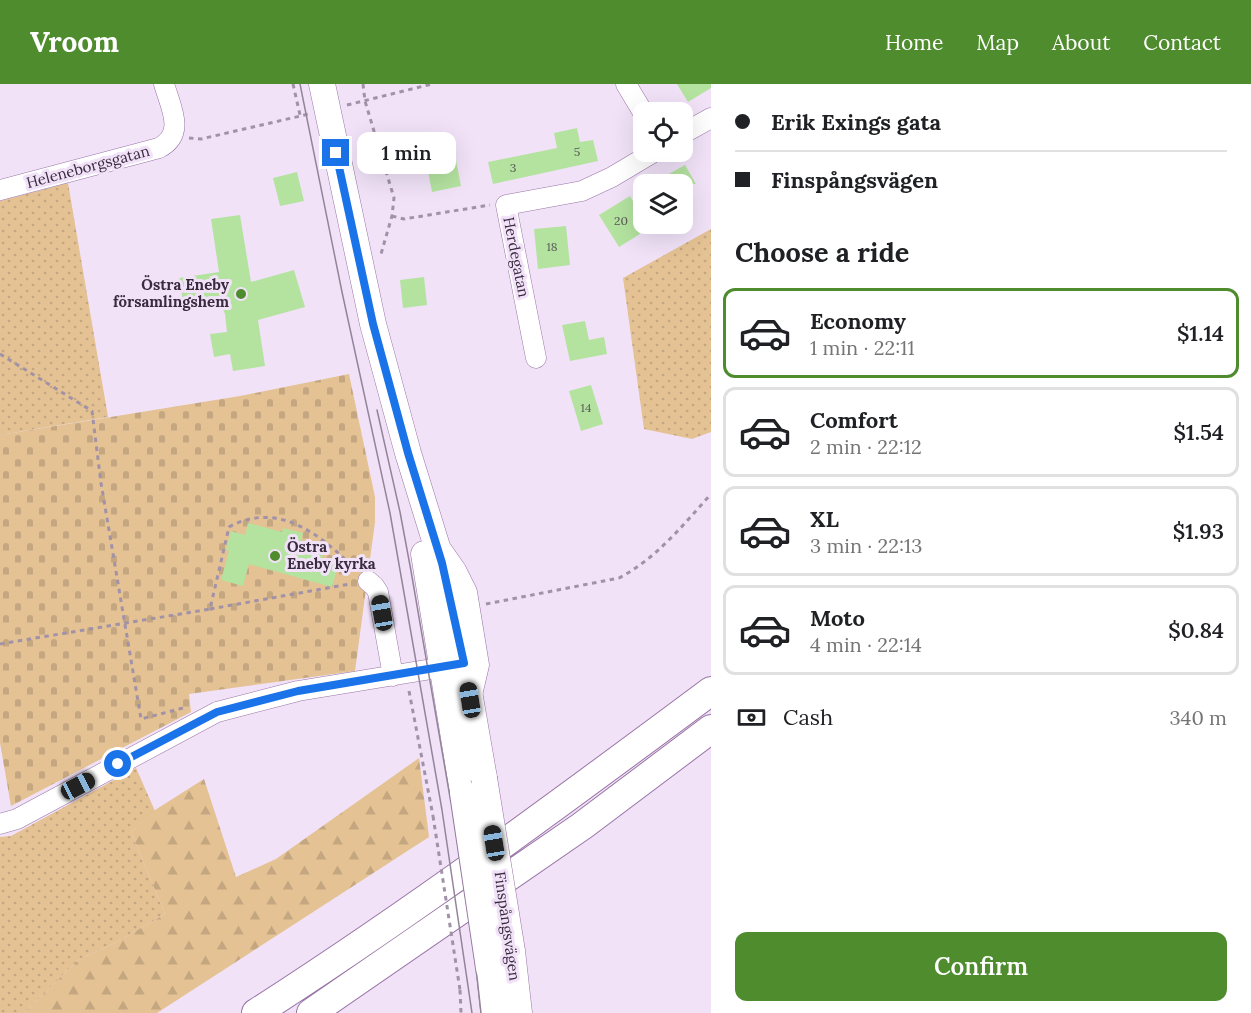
<!DOCTYPE html>
<html lang="en">
<head>
<meta charset="utf-8">
<style>
	body { margin:0; font-family:Lora,serif; background:#f2f2f2; color:#202124; height:100vh; display:flex; flex-direction:column; font-size:22px; white-space:nowrap }
	* { box-sizing:border-box; margin:0 }
	p { font-size:20px; color:#757577 }
	.icon { flex:none; width:33px; height:33px; fill:none; stroke:currentColor; stroke-width:2; stroke-linecap:round; stroke-linejoin:round }
	.map { position:relative; flex:1; overflow:hidden }
	.sheet { display:flex; flex-direction:column; background:#fff; width:540px }
	.sheet>* { flex:none }
	.top-card { display:grid; align-content:center; height:132px; padding:0 24px; background:#fff }
	.controls { position:absolute; left:633px; top:18px; display:grid; gap:12px }
	.controls a { display:grid; place-items:center; width:60px; height:60px; border-radius:12px; background:#fff; box-shadow:0 6px 24px #0002; font-size:30px }
	.end { position:absolute; width:27px; height:27px; margin:-14px; border:8px solid #1a73e8; background:#fff; box-shadow:0 0 0 3px #fff }
	.from { border-radius:50% }
	.bubble { position:absolute; height:42px; border-radius:12px; background:#fff; box-shadow:0 6px 24px #0002; font-size:20px; font-weight:600; line-height:42px; text-align:center }
	.car { position:absolute; width:18px; height:36px; margin:-18px -9px; border-radius:8px; box-shadow:0 0 4px 2px #0007; background:linear-gradient(#222 24%,#8ab4d8 0 40%,#222 0 76%,#8ab4d8 0 86%,#222 0) }
	.top-card b { display:flex; align-items:center; gap:21px; height:57px; font-size:22px }
	.top-card b+b { border-top:2px solid #e0e0e0 }
	.top-card i { width:15px; height:15px; background:#202124 }
	ul { padding:0; list-style:none }
	li { display:flex; align-items:center; gap:18px; height:90px; margin:0 12px 9px; padding:0 12px; border:3px solid #e0e0e0; border-radius:12px }
	li div { flex:1 }
	li b { display:block; font-size:22px }
	li em { font-style:normal; font-weight:600 }
	li.on { border-color:#4e8c2d }
	li>.icon { width:54px; height:54px; stroke-width:1.5 }
	h2 { padding:0 24px; font-size:27px; line-height:72px }
	.pay { display:flex; align-items:center; gap:15px; height:66px; padding:0 24px; font-size:22px }
	.pay p { margin-inline-start:auto }
	.button { display:flex; gap:12px; margin-top:auto; padding:12px 24px }
	.button a { flex:1; height:69px; border-radius:12px; background:#4e8c2d; color:#fff; font-size:24px; font-weight:600; line-height:69px; text-align:center }
	header { display:flex; align-items:center; gap:36px; box-sizing:border-box; height:84px; padding:0 30px; background:#4e8c2d; color:#fff }
	header strong { font-size:28px }
	nav { display:flex; gap:33px; margin-inline-start:auto; font-size:21px }
	main { display:flex; flex:1; min-height:0 }
	.map>svg:first-child { display:block }
	.grass { fill:url(#grass-dots) }
	.forest { fill:url(#forest-firs) }
	.cemetery { fill:url(#cemetery-stones) }
	.building { fill:#b4e3a0 }
	.lines { fill:none; stroke-linecap:round; stroke-linejoin:round }
	.minor-casing { stroke:#9974a6; stroke-width:21 }
	.major-casing { stroke:#9974a6; stroke-width:27 }
	.highway-casing { stroke:#9974a6; stroke-width:30 }
	.path { stroke:#a192a8; stroke-width:3; stroke-dasharray:4.5 4.5; stroke-linecap:butt }
	.minor { stroke:#fff; stroke-width:20 }
	.major { stroke:#fff; stroke-width:26 }
	.highway { stroke:#fff; stroke-width:28 }
	.tram { stroke:#938499; stroke-width:1.5 }
	.major-bridge-casing { stroke:#9974a6; stroke-width:27; stroke-linecap:butt }
	.path-bridge { stroke:#a192a8; stroke-width:3; stroke-dasharray:4.5 4.5; stroke-linecap:butt }
	.major-bridge { stroke:#fff; stroke-width:26 }
	.route { stroke:#1a73e8; stroke-width:8 }
	.poi-dot { fill:#4e8c2d; stroke:#f1e2f8; stroke-width:2 }
	.labels { text-anchor:middle; stroke-width:6; stroke-linejoin:round; paint-order:stroke }
	.number-label { font-size:12px; fill:#585857 }
	.street-label { font-size:15px; fill:#392a3f; stroke:#f1e2f8 }
	.poi-label { font-size:15px; font-weight:bold; fill:#392a3f; stroke:#f1e2f8; text-anchor:end }
</style>
</head>
<body>
<header>
<strong>Vroom</strong>
<nav><a>Home</a><a>Map</a><a>About</a><a>Contact</a></nav>
</header>
<main>
<div class="map">
<svg width="711" height="929" viewBox="0 0 711 929">
	<defs>
		<pattern id="grass-dots" width="8" height="8" patternUnits="userSpaceOnUse" patternTransform="scale(1.5)"><rect width="8" height="8" fill="#e4c293"/><path d="M2 2h.1M6 6h.1" fill="none" stroke="#c4a780" stroke-width="1.8" stroke-linecap="round"/></pattern>
		<pattern id="forest-firs" width="22" height="20" patternUnits="userSpaceOnUse" patternTransform="scale(1.5)"><rect width="22" height="20" fill="#e4c293"/><path d="M5 1l3.5 6h-7zM16 11l3.5 6h-7z" fill="#c4a780"/></pattern>
		<pattern id="cemetery-stones" width="16" height="16" patternUnits="userSpaceOnUse" patternTransform="scale(1.5)"><rect width="16" height="16" fill="#e4c293"/><path d="M2 7V4a2 2 0 0 1 4 0v3zM10 15v-3a2 2 0 0 1 4 0v3z" fill="#c4a780"/></pattern>
	</defs>
	<rect width="100%" height="100%" fill="#f1e2f8"/>
	<!-- grass -->
	<path class="grass" d="M 68,99 L 108,333 L 0,351 L 0,117 Z
		M 711,145 L 711,348 L 692,355 L 644,345 L 623,194 Z
		M 136,684 L 155,727 L 131,748 L 165,830 L 115,859 L 78,876 L 24,929 L 0,929 L 0,753 L 11,752 Z"/>
	<!-- forest -->
	<path class="forest" d="M 419,674 L 429,753 L 157,929 L 24,929 L 78,876 L 115,859 L 165,830 L 131,748 L 155,726 L 204,695 L 236,793 L 276,775 Z"/>
	<!-- cemetery -->
	<path class="cemetery" d="M 349,290 L 375,413 L 375,438 L 355,587 L 189,610 L 191,628 L 11,722 L 0,659 L 0,351 L 240,312 Z"/>
	<!-- building -->
	<path class="building" d="M 677,0 L 711,0 L 711,4 L 688,18 Z
		M 577,44 L 580,58 L 593,56 L 598,77 L 493,100 L 488,78 L 557,64 L 554,49 Z
		M 456,76 L 461,102 L 432,108 L 427,82 Z
		M 685,81 L 696,100 L 651,100 Z
		M 297,88 L 304,117 L 280,122 L 273,94 Z
		M 630,112 L 643,135 L 634,140 L 640,150 L 619,163 L 599,131 Z
		M 240,131 L 251,198 L 294,186 L 305,223 L 258,236 L 265,282 L 233,287 L 230,270 L 214,273 L 210,250 L 227,248 L 225,230 L 220,218 L 184,224 L 179,194 L 219,188 L 211,135 Z
		M 566,142 L 570,181 L 538,185 L 534,145 Z
		M 424,193 L 427,221 L 403,224 L 400,196 Z
		M 585,237 L 589,256 L 604,253 L 607,270 L 570,277 L 562,241 Z
		M 591,301 L 603,340 L 581,347 L 569,307 Z
		M 248,439 L 282,448 L 283,444 L 303,449 L 299,464 L 323,471 L 322,474 L 339,479 L 332,503 L 249,480 L 243,502 L 221,496 L 229,467 L 226,466 L 231,447 L 245,451 Z"/>
	<g class="lines">
		<!-- minor casing -->
		<g class="minor-casing">
			<path id="minor" d="M 626,0 L 644,30
				M 682,50 L 711,34
				M 0,106 L 159,64 C 186,50 171,24 164,0
				M 536,274 L 506,121 L 582,107 L 612,93 L 654,68
				M 442,466 L 456,486 L 467,508 L 479,581 L 472,611
				M 368,497 L 374,502 L 378,508 L 393,592
				M 0,740 L 17,735 L 217,628 L 298,607 L 456,581"/>
		</g>
		<!-- major casing -->
		<g class="major-casing">
			<path id="major" d="M 322,0 L 373,240 L 408,369 L 442,479 L 464,579 L 484,694
				M 424,470 L 463,709
				M 512,867 L 519,929
				M 489,884 L 494,929"/>
		</g>
		<!-- highway casing -->
		<g class="highway-casing">
			<path id="highway" d="M 256,929 C 412,829 562,718 711,607
				M 311,929 L 582,742 L 711,645"/>
		</g>
		<!-- path -->
		<path class="path" d="M 293,0 L 300,31
			M 363,0 L 365,17 L 394,114 L 392,132 L 381,170
			M 347,21 L 432,0
			M 189,54 L 201,55 L 309,30
			M 392,132 L 404,135 L 490,121
			M 0,270 L 92,327 L 101,399 L 141,635 L 183,624
			M 486,520 L 619,494 C 657,474 683,441 711,410
			M 210,525 L 350,500
			M 0,560 L 210,525 L 229,443 C 278,416 321,451 355,485
			M 409,607 L 433,732
			M 460,906 L 461,929"/>
		<!-- minor -->
		<use href="#minor" class="minor"/>
		<!-- major -->
		<use href="#major" class="major"/>
		<!-- highway -->
		<use href="#highway" class="highway"/>
		<!-- tram -->
		<path class="tram" d="M 300,0 L 342,208 L 390,429 L 442,726 L 472,929
			M 377,326 L 400,428 L 411,487 L 451,719 L 477,893 L 481,929"/>
		<!-- major-bridge casing -->
		<g class="major-bridge-casing">
			<path id="major-bridge" d="M 484,694 L 512,867
				M 463,709 L 489,884"/>
		</g>
		<!-- path-bridge -->
		<path class="path-bridge" d="M 433,732 L 460,906"/>
		<!-- major-bridge -->
		<use href="#major-bridge" class="major-bridge"/>
	</g>
	<g class="lines">
		<!-- route -->
		<path class="route" d="M 118,680 L 217,628 L 298,607 L 464,579 L 442,479 L 408,369 L 373,240 L 336,69"/>
	</g>
	<!-- markers -->
	<g class="poi-dot">
		<circle cx="241" cy="210" r="6"/>
		<circle cx="275" cy="472" r="6"/>
	</g>
	<g class="labels">
		<!-- number labels -->
		<g class="number-label">
			<text x="577" y="72">5</text>
			<text x="513" y="88">3</text>
			<text x="621" y="141">20</text>
			<text x="552" y="167">18</text>
			<text x="586" y="328">14</text>
		</g>
		<!-- street labels -->
		<g class="street-label">
			<text transform="translate(88 83) rotate(-15)" y="5">Heleneborgsgatan</text>
			<text transform="translate(516 173) rotate(79)" y="5">Herdegatan</text>
			<text transform="translate(507 842) rotate(82)" y="5">Finspångsvägen</text>
		</g>
		<!-- poi labels -->
		<g class="poi-label">
			<text x="229" y="206">Östra Eneby<tspan x="229" dy="17">församlingshem</tspan></text>
			<text x="287" y="468" text-anchor="start">Östra<tspan x="287" dy="17">Eneby kyrka</tspan></text>
		</g>
	</g>
</svg>
<div class="controls">
<a><svg class="icon" aria-label="locate" viewBox="0 0 24 24"><circle cx="12" cy="12" r="6"/><path d="M12 2v4M12 18v4M2 12h4M18 12h4"/></svg></a>
<a><svg class="icon" aria-label="layers" viewBox="0 0 24 24"><path d="M12 4l9 5-9 5-9-5zM3 14l9 5 9-5"/></svg></a>
</div>
<i class="end from" style="left:118px;top:680px"></i>
<i class="end" style="left:336px;top:69px"></i>
<div class="bubble" style="left:357px;top:48px;width:99px">1 min</div>
<i class="car" style="left:382px;top:529px;rotate:350deg"></i>
<i class="car" style="left:470px;top:616px;rotate:351deg"></i>
<i class="car" style="left:78px;top:702px;rotate:62deg"></i>
<i class="car" style="left:494px;top:759px;rotate:351deg"></i>
</div>
<section class="sheet">
<div class="top-card">
<b><i class="from"></i>Erik Exings gata</b>
<b><i></i>Finspångsvägen</b>
</div>
<h2>Choose a ride</h2>
<ul>
<li class="on"><svg class="icon" aria-label="car" viewBox="0 0 24 24"><path d="M5 17H2v-5l4-1 3-4h7l3 4 3 1v5h-3M9 17h6M6 11h13"/><circle cx="7" cy="17" r="2"/><circle cx="17" cy="17" r="2"/></svg><div><b>Economy</b><p>1 min · 22:11</p></div><em>$1.14</em></li>
<li><svg class="icon" aria-label="car" viewBox="0 0 24 24"><path d="M5 17H2v-5l4-1 3-4h7l3 4 3 1v5h-3M9 17h6M6 11h13"/><circle cx="7" cy="17" r="2"/><circle cx="17" cy="17" r="2"/></svg><div><b>Comfort</b><p>2 min · 22:12</p></div><em>$1.54</em></li>
<li><svg class="icon" aria-label="car" viewBox="0 0 24 24"><path d="M5 17H2v-5l4-1 3-4h7l3 4 3 1v5h-3M9 17h6M6 11h13"/><circle cx="7" cy="17" r="2"/><circle cx="17" cy="17" r="2"/></svg><div><b>XL</b><p>3 min · 22:13</p></div><em>$1.93</em></li>
<li><svg class="icon" aria-label="car" viewBox="0 0 24 24"><path d="M5 17H2v-5l4-1 3-4h7l3 4 3 1v5h-3M9 17h6M6 11h13"/><circle cx="7" cy="17" r="2"/><circle cx="17" cy="17" r="2"/></svg><div><b>Moto</b><p>4 min · 22:14</p></div><em>$0.84</em></li>
</ul>
<div class="pay"><svg class="icon" aria-label="cash" viewBox="0 0 24 24"><path d="M3 7h18v10H3z"/><circle cx="12" cy="12" r="2"/></svg>Cash<p>340 m</p></div>
<div class="button"><a>Confirm</a></div>
</section>
</main>
</body>
</html>
